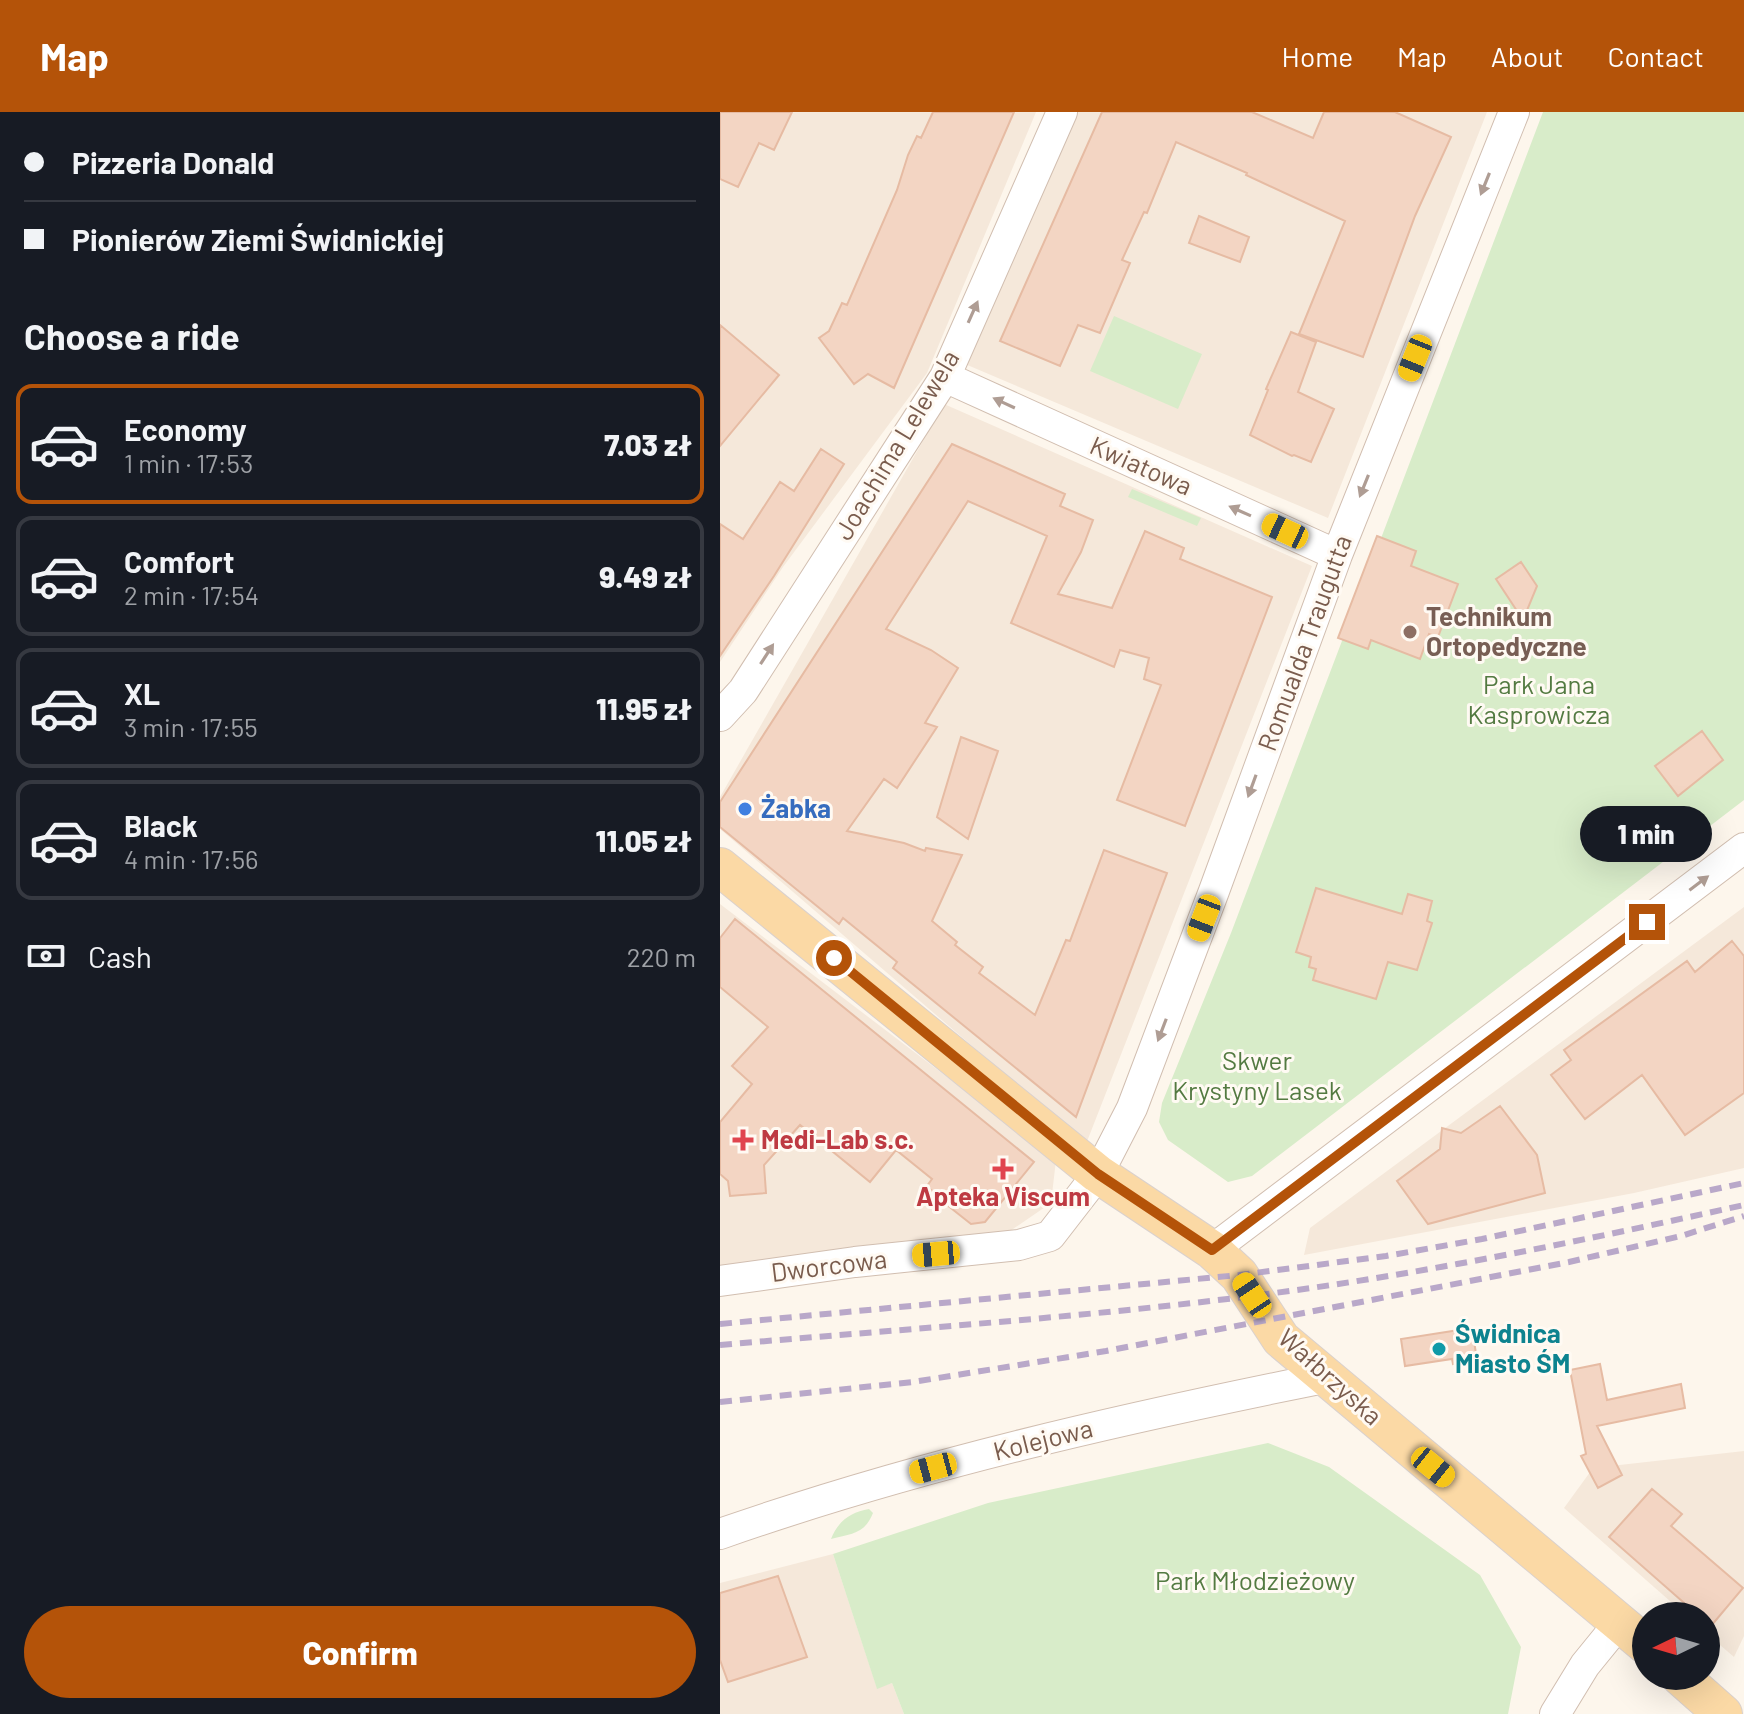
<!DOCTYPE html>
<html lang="en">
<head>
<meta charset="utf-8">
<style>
	body { margin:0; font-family:Barlow,sans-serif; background:#242831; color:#f1f3f6; height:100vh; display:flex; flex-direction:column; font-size:30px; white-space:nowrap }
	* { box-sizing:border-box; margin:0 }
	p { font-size:26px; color:#9ea1a6 }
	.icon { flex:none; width:44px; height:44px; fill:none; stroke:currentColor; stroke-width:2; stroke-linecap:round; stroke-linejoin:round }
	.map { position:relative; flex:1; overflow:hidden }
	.sheet { display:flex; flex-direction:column; background:#171b24; width:720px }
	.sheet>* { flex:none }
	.banner { display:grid; align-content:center; height:176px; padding:0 24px; background:#171b24 }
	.needle { width:52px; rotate:265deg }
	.fabs { position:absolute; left:912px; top:1490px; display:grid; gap:16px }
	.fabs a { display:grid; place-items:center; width:88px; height:88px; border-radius:50%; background:#171b24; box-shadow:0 8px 32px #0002; font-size:40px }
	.end { position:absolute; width:36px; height:36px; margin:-18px; border:10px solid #b45309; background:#fff; box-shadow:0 0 0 4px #fff }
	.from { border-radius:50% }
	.bubble { position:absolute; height:56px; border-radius:28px; background:#171b24; box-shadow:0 8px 32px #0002; font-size:26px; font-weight:800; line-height:56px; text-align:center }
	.car { position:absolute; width:24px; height:48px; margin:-24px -12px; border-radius:10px; box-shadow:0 0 6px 2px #0007; background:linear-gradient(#f5c518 24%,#345 0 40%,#f5c518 0 76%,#345 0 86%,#f5c518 0) }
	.banner b { display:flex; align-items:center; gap:28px; height:76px; font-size:30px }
	.banner b+b { border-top:2px solid #363941 }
	.banner i { width:20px; height:20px; background:#f1f3f6 }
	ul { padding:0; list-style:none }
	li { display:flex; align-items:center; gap:24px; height:120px; margin:0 16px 12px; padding:0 8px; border:4px solid #363941; border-radius:16px }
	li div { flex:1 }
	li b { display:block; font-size:30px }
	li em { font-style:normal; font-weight:800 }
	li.selected { border-color:#b45309 }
	li>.icon { width:72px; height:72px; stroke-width:1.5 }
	h2 { padding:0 24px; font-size:36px; line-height:96px }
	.pay { display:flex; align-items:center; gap:20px; height:88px; padding:0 24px; font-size:30px }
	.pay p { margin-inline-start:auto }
	.button { display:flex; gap:16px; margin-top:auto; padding:16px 24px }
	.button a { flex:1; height:92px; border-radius:48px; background:#b45309; color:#fff; font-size:32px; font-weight:800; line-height:92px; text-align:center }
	header { display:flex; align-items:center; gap:48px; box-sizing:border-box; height:112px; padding:0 40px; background:#b45309; color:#fff }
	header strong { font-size:38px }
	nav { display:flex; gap:44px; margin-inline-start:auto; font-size:28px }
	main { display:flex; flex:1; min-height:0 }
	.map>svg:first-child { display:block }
	.residential { fill:#f5e8da }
	.green { fill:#d8ecc9 }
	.building { fill:#f3d5c3; stroke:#e6bba3; stroke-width:2 }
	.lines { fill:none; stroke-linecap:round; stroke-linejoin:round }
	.minor-casing { stroke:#d1beb0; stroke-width:32 }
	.major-casing { stroke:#dad1cd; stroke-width:40 }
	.minor { stroke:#fff; stroke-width:30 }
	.major { stroke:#fbd9a5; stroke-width:38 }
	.rail { stroke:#b9a8c9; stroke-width:6; stroke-dasharray:12 8; stroke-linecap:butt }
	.oneway { fill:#af9d94 }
	.route { stroke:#b45309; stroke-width:10 }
	.education-dot { fill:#8d6e63; stroke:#fffaf3; stroke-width:3 }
	.shop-dot { fill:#3f7fe0; stroke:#fffaf3; stroke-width:3 }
	.health-dot { fill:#e0444e; stroke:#fffaf3; stroke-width:3 }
	.culture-dot { fill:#0f9aa8; stroke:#fffaf3; stroke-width:3 }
	.labels { text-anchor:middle; stroke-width:6; stroke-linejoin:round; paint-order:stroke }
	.street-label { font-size:26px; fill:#7a5c4d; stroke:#fffaf3 }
	.education-label { font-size:26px; font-weight:bold; fill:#785e54; stroke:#fffaf3; text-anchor:start }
	.park-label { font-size:26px; fill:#537a41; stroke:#fffaf3 }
	.shop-label { font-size:26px; font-weight:bold; fill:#366cbe; stroke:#fffaf3; text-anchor:start }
	.health-label { font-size:26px; font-weight:bold; fill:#be3a42; stroke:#fffaf3; text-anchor:start }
	.culture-label { font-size:26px; font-weight:bold; fill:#0d838f; stroke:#fffaf3; text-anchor:start }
</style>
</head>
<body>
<header>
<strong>Map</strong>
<nav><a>Home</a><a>Map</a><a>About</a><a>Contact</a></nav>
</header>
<main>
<section class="sheet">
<div class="banner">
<b><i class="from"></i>Pizzeria Donald</b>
<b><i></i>Pionierów Ziemi Świdnickiej</b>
</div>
<h2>Choose a ride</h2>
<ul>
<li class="selected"><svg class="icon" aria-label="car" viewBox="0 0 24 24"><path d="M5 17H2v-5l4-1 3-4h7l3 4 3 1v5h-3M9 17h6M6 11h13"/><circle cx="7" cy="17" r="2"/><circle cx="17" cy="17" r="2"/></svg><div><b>Economy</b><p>1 min · 17:53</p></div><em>7.03 zł</em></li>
<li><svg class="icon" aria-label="car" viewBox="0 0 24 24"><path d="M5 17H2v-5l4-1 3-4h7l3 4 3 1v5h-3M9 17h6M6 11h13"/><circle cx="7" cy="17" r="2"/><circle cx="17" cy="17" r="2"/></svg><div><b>Comfort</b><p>2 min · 17:54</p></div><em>9.49 zł</em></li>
<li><svg class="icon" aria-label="car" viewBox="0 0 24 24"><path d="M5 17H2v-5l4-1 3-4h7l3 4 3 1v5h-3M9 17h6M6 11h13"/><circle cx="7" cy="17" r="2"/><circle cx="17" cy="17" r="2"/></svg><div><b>XL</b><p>3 min · 17:55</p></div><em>11.95 zł</em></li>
<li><svg class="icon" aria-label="car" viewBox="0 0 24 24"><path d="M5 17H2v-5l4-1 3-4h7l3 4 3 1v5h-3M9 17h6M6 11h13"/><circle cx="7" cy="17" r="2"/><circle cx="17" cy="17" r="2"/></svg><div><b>Black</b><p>4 min · 17:56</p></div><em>11.05 zł</em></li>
</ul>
<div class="pay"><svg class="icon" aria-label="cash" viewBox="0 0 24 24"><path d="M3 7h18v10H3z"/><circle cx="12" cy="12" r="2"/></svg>Cash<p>220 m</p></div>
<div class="button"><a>Confirm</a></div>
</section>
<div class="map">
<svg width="1024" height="1602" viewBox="0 0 1024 1602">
	<rect width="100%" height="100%" fill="#fdf6ec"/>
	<!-- residential -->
	<path class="residential" d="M 0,0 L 316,0 L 207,261 L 63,455 L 0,550 Z
		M 354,0 L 767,0 L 608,406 L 245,252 Z
		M 224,292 L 592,454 L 366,1032 L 0,717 L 0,685 Z
		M 0,792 L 336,1048 L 331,1091 L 290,1119 L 0,1160 Z
		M 1024,795 L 1024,1056 L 914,1081 L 584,1143 L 590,1116 Z
		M 1024,1339 L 1024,1524 L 1014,1545 L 986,1521 L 986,1504 L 967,1504 L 844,1396 L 873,1356 Z
		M 113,1442 L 157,1576 L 172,1571 L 184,1602 L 0,1602 L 0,1471 Z"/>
	<!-- green -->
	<path class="green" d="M 823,0 L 1024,0 L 1024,688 L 532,1064 L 508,1070 L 448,1028 L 439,1010 L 442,991 L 511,821 Z
		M 394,204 L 482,242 L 458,297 L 370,259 Z
		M 412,377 L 481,406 L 477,414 L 408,385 Z
		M 548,1331 L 609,1355 L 760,1463 L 801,1535 L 788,1602 L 184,1602 L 172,1571 L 157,1577 L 113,1442 L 268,1391 Z
		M 149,1397 L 153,1401 C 144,1423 132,1421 111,1427 C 118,1409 131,1400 149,1397 Z"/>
	<!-- building -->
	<path class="building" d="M 0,0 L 72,0 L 54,38 L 39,31 L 18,75 L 0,67 Z
		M 213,0 L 294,0 L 174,276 L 148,262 L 134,272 L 99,226 L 109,219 L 122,191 L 127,193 L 177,78 L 188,43 L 197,24 L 201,26 Z
		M 382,0 L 532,0 L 593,26 L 604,0 L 675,0 L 731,25 L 695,104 L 643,245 L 579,222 L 625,109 L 526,63 L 527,61 L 456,30 L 427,101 L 424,100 L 402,148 L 410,151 L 380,221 L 358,213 L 340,254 L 280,229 Z
		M 479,104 L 529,125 L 520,150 L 469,131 Z
		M 0,213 L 59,263 L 0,334 Z
		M 571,220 L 596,230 L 578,280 L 614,297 L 591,350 L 574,343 L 572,344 L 530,323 L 548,278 L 546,277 Z
		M 232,332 L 345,382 L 340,394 L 373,408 L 361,440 L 338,482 L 392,496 L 425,419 L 464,436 L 460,447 L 552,485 L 465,714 L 397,688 L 441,573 L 424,567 L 429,546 L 400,538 L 394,555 L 291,511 L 327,424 L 248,389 L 166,517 L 211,538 L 238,556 L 205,611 L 217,615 L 177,676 L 164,667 L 127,719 L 184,731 L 205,739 L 206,736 L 242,743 L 212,809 L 237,830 L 235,833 L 263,855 L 259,861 L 315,903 L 346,828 L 350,829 L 384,738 L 447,761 L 356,1005 L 173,856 L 177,850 L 123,806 L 119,812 L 0,715 L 0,690 Z
		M 101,337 L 124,352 L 54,464 L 0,544 L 0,412 L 23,427 L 60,370 L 74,379 Z
		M 657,424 L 696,439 L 691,454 L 738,472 L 718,525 L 709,522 L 700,547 L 651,528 L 648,537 L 618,526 Z
		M 801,450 L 817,474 L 803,508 L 776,467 Z
		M 982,619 L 1003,648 L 958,684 L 935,654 Z
		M 241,625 L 278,639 L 248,727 L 217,705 Z
		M 596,776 L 682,802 L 688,782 L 712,789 L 707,809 L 712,811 L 697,858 L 668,850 L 656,887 L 593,868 L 596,857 L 589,855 L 591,845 L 576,840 Z
		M 15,807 L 314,1050 L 265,1110 L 251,1112 L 222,1089 L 207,1074 L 212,1067 L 176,1038 L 150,1070 L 80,1013 L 44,1053 L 46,1081 L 10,1084 L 8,1069 L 0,1062 L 0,1010 L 32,972 L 12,954 L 48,915 L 0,875 L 0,826 Z
		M 1012,829 L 1024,844 L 1024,981 L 965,1023 L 922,963 L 865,1007 L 831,963 L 851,948 L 844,938 L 967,849 L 975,860 Z
		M 780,994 L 817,1043 L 825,1081 L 708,1112 L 677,1069 L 720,1037 L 722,1016 L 741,1021 Z
		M 752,1216 L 757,1248 L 733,1252 L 732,1247 L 685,1254 L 681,1227 Z
		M 880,1252 L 887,1288 L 961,1272 L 965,1296 L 877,1314 L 902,1363 L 878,1376 L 861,1344 L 866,1342 L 850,1258 Z
		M 932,1377 L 962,1402 L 951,1414 L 1023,1476 L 991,1514 L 986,1510 L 986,1504 L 979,1504 L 889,1425 Z
		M 58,1464 L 87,1545 L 8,1570 L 0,1548 L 0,1481 Z"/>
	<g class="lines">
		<!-- minor casing -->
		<g class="minor-casing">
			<path id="minor" d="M 225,265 L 617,443
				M 0,604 L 23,579 L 225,265 L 342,0
				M 492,1138 L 1024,736
				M 0,1169 L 135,1150 L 299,1133 L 330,1124 L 378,1062 L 412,996 L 494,779 L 617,443 L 794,0
				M 0,1422 C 197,1353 400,1307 604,1266
				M 835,1602 L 865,1553 L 900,1510"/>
		</g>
		<!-- major casing -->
		<g class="major-casing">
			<path id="major" d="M 0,755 L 378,1062 L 492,1138 L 519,1163 L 561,1227 L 926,1533
				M 960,1564 L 1003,1602"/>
		</g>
		<!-- minor -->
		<use href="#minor" class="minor"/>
		<!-- major -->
		<use href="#major" class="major"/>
		<!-- rail -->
		<path class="rail" d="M 0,1212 L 519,1163 L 666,1144 L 762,1127 L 1024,1071
			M 0,1233 C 195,1216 391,1204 584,1177 C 732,1156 879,1125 1024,1093
			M 0,1290 L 193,1270 L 386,1239 L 849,1150 L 961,1124 L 1024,1104"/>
	</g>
	<!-- one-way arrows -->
	<defs><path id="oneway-solid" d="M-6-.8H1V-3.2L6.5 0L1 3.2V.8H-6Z" transform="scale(2)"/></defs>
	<g class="oneway">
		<use href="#oneway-solid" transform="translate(765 72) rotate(112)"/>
		<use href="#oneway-solid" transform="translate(253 200) rotate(-66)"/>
		<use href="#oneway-solid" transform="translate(284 291) rotate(-155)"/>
		<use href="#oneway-solid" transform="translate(644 374) rotate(112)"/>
		<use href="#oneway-solid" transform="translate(520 399) rotate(-156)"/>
		<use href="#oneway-solid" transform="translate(47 542) rotate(-57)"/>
		<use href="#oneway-solid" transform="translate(532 674) rotate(110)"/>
		<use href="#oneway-solid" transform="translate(979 771) rotate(-37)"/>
		<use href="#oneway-solid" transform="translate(442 918) rotate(111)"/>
	</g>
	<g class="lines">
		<!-- route -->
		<path class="route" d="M 114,846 L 378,1062 L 492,1138 L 927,810"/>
	</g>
	<!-- markers -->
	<circle class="education-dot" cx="690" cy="520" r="8"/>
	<circle class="shop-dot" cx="25" cy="697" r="8"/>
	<g class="health-dot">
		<path d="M19 1016h8v8h8v8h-8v8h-8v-8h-8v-8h8z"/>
		<path d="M279 1045h8v8h8v8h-8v8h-8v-8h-8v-8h8z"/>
	</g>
	<circle class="culture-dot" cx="719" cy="1237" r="8"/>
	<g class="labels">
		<!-- street labels -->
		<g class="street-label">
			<text transform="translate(177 333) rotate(-59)" y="9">Joachima Lelewela</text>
			<text transform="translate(421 354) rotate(24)" y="9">Kwiatowa</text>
			<text transform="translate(585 531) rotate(-70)" y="9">Romualda Traugutta</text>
			<text transform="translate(109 1154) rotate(-7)" y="9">Dworcowa</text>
			<text transform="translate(610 1265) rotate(42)" y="9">Wałbrzyska</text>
			<text transform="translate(323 1328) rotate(-14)" y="9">Kolejowa</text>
		</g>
		<!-- education labels -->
		<g class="education-label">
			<text x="706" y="514">Technikum<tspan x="706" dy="30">Ortopedyczne</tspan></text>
		</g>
		<!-- park labels -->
		<g class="park-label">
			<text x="819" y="582">Park Jana<tspan x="819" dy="30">Kasprowicza</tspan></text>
			<text x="537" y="958">Skwer<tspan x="537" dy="30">Krystyny Lasek</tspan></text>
			<text x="535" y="1478">Park Młodzieżowy</text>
		</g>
		<!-- shop labels -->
		<g class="shop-label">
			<text x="41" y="706">Żabka</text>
		</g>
		<!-- health labels -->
		<g class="health-label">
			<text x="41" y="1037">Medi-Lab s.c.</text>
			<text x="283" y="1094" text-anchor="middle">Apteka Viscum</text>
		</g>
		<!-- culture labels -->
		<g class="culture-label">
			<text x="735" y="1231">Świdnica<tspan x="735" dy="30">Miasto ŚM</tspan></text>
		</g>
	</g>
</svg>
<div class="fabs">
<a><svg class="needle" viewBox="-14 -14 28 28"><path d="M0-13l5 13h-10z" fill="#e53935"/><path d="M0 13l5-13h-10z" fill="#9ea1a6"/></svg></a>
</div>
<i class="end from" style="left:114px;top:846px"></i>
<i class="end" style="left:927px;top:810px"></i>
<div class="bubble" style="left:860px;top:694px;width:132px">1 min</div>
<i class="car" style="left:695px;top:246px;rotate:202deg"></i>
<i class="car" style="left:565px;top:419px;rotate:295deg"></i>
<i class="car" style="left:484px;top:806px;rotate:201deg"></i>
<i class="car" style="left:216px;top:1142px;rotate:265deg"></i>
<i class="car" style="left:532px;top:1183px;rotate:326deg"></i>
<i class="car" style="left:713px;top:1355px;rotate:129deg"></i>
<i class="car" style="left:213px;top:1356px;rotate:255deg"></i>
</div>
</main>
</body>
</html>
